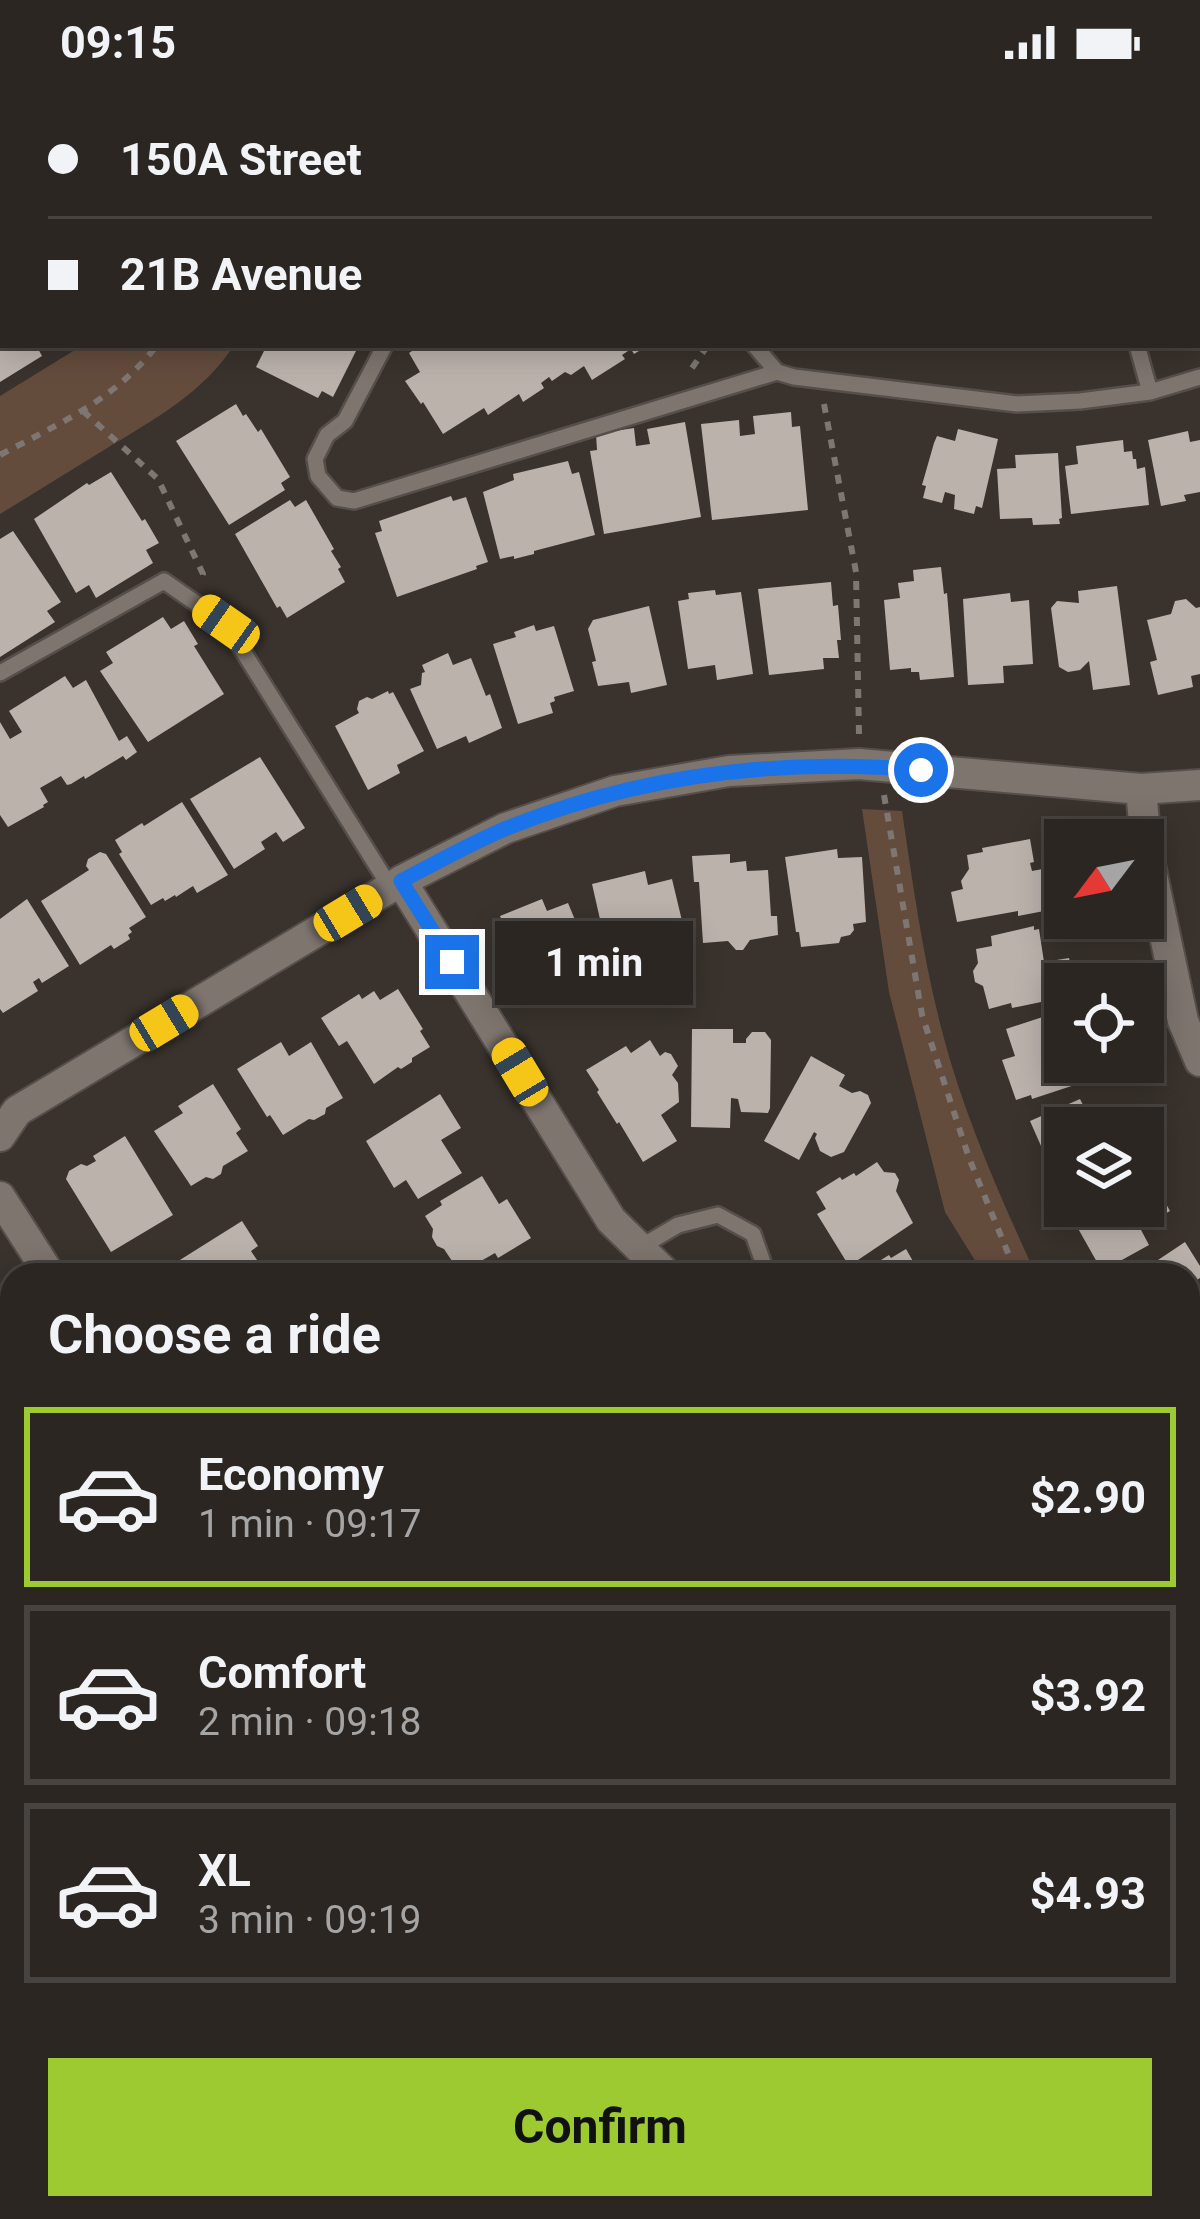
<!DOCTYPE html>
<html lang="en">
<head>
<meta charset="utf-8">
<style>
	body { margin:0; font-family:Roboto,sans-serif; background:#37322f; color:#f1f3f6; height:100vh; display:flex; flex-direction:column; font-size:45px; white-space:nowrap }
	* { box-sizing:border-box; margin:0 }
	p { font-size:39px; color:#a6a5a5 }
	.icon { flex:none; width:66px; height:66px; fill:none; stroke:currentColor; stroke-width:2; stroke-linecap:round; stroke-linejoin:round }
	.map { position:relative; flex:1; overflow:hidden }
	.details { position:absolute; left:0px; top:1179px; width:1200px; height:957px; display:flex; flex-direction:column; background:#2b2622; border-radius:36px 36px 0 0; box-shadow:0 6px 30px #0003,0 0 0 3px #474340 }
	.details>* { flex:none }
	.guide { position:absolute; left:0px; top:0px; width:1200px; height:264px; box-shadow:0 6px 30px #0003,0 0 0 3px #474340; display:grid; align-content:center; height:264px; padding:0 48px; background:#2b2622 }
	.needle { width:78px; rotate:238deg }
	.fabs { position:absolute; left:1044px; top:735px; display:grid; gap:24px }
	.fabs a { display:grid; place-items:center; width:120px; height:120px; border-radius:0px; background:#2b2622; box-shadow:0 6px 30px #0003,0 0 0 3px #474340; font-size:60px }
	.end { position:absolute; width:54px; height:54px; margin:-27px; border:15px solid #1a73e8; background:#fff; box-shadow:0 0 0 6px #fff }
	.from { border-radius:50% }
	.bubble { position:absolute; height:84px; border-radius:0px; background:#2b2622; box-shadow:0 6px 30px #0003,0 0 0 3px #474340; font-size:39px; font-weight:700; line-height:84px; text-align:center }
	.car { position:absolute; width:36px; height:72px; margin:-36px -18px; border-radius:15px; box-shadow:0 0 9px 3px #0007; background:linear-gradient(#f5c518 24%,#345 0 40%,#f5c518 0 76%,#345 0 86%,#f5c518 0) }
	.guide b { display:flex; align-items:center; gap:42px; height:114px; font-size:45px }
	.guide b+b { border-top:3px solid #474340 }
	.guide i { width:30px; height:30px; background:#f1f3f6 }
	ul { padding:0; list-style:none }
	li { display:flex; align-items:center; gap:36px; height:180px; margin:0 24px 18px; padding:0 24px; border:6px solid #474340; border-radius:0px }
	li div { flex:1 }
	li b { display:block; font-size:45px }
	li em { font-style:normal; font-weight:700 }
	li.active { border-color:#9dca31 }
	li>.icon { width:108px; height:108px; stroke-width:1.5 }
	h2 { padding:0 48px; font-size:54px; line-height:144px }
	.primary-button { display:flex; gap:24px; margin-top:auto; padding:24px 48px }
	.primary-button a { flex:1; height:138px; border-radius:0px; background:#9dca31; color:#111; font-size:48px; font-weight:700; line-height:138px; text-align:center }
	.status { display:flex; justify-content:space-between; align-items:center; height:84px; padding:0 60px; background:#2b2622; direction:ltr }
	.status svg { height:33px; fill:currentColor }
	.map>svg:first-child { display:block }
	.green { fill:#644c3d }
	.building { fill:#bbb2ac }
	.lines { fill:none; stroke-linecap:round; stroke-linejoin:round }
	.lane-casing { stroke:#554e4a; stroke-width:20 }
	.street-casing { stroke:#554e4a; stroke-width:34 }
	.path { stroke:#7d7672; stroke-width:6; stroke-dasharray:9 9; stroke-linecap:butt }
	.lane { stroke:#7e756f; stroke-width:15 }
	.street { stroke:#7e756f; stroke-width:30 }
	.route { stroke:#1a73e8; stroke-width:15 }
</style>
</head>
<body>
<div class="status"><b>09:15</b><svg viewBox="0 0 49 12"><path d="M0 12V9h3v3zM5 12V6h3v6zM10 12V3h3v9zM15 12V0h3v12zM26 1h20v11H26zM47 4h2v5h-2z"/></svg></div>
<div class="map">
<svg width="1200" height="2135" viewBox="0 0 1200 2135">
	<rect width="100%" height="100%" fill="#39322d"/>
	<!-- green -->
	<path class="green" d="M 83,261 L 234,261 C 204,309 151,337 104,366 C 69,387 35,409 0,430 L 0,312 Z
		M 862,725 L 902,727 C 913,801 923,874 942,947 C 964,1032 1000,1112 1036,1191 L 984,1191 L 945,1128 L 889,908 Z"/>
	<!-- building -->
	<path class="building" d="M 0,261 L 36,261 L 42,272 L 0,298 Z
		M 267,261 L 359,261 L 333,313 L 322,307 L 318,314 L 256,283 Z
		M 421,261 L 649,261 L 634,270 L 631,265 L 622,271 L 625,275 L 592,296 L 584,282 L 571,291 L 565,288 L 552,297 L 549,293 L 541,299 L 544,304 L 523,318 L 519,310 L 488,331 L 484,324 L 443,350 L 423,318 L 421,320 L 405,297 L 420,288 L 409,269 Z
		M 236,320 L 243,332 L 246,330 L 258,348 L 261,345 L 290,393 L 281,399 L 285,406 L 229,441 L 176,357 Z
		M 791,328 L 792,343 L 800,342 L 808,426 L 712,436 L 701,340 L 739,336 L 740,352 L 755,350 L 753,332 Z
		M 685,338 L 701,433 L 604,450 L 590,367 L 597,366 L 596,350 L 634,344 L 636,362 L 650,360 L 647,345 Z
		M 958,345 L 998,355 L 982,424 L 976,422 L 974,430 L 954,425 L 955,411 L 945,408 L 942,419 L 923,414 L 926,402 L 922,401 L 934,359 L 937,352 L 955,357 Z
		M 1188,347 L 1190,358 L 1200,356 L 1200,408 L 1184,411 L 1186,417 L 1161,422 L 1148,356 Z
		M 1123,356 L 1124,368 L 1132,367 L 1133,375 L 1136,375 L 1137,385 L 1145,383 L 1149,421 L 1071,430 L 1065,382 L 1078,380 L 1076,362 Z
		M 1058,369 L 1062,434 L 1059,435 L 1060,440 L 1033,441 L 1032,434 L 1000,435 L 997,385 L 1016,384 L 1015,371 Z
		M 568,377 L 572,390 L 579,388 L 595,451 L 534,467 L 534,470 L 514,475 L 514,472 L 500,475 L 483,408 L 514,396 L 513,390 Z
		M 111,388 L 142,437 L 145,435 L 159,459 L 146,466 L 153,479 L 96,514 L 89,501 L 76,509 L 34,435 L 87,399 L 89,401 Z
		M 451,412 L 453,417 L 466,413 L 488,478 L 476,482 L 477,485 L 397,513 L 375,449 L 382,447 L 379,437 Z
		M 290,416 L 295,423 L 306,416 L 334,465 L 331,467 L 341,483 L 338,485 L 345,498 L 287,534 L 280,522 L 277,524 L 235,450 Z
		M 13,447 L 61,518 L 47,527 L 55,538 L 0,573 L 0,455 Z
		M 941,483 L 944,510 L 947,509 L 954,593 L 920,596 L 919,588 L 911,588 L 911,584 L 890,586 L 884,516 L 900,514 L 898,499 L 914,497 L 913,486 Z
		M 831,498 L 833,522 L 838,521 L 841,556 L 837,556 L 839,574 L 823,574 L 824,585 L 769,591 L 758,505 Z
		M 1117,502 L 1130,601 L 1093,606 L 1089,577 L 1080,586 L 1068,588 L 1059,583 L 1051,524 L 1057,517 L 1079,519 L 1078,507 Z
		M 715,506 L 716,511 L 741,508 L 753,590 L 717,596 L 715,581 L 688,585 L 678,517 L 689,515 L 688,509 Z
		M 1010,509 L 1011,518 L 1029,516 L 1033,580 L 1003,582 L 1004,599 L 968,601 L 963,515 Z
		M 1186,515 L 1196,524 L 1200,523 L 1200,590 L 1191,592 L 1193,603 L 1158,611 L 1150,578 L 1157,576 L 1147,536 L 1171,530 L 1175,517 Z
		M 649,522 L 667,601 L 631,609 L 629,598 L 598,602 L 592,578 L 596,577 L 588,545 L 593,536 Z
		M 163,533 L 171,545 L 184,537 L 198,560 L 194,562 L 224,610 L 148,658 L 100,587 L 113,579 L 106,568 Z
		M 534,541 L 536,547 L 554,542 L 574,607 L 554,613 L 555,617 L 550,619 L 553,629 L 518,640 L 493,560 L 516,553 L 514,548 Z
		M 448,569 L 453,581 L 471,574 L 486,612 L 490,610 L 502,644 L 469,659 L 466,652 L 437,665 L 410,605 L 421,601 L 422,589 L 425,588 L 422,581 Z
		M 65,592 L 73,604 L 86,596 L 119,657 L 127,652 L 137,668 L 126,676 L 123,672 L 85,695 L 84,692 L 71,700 L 67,701 L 61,692 L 40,704 L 48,718 L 43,721 L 44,723 L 8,743 L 0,731 L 0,638 L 10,655 L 22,648 L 9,627 Z
		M 388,607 L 389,610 L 393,608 L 424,667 L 397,681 L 400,689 L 368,706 L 335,642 L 359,629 L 357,625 L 359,617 L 367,613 L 372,615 Z
		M 260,673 L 305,744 L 283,758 L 276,748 L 261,758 L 265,765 L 234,785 L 190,715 Z
		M 182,718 L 228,791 L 197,809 L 193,802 L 176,813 L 175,811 L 165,817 L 163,814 L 151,821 L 119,770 L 122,768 L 115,756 L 142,739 L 144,742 Z
		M 1030,755 L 1034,778 L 1030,779 L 1032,787 L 1059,782 L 1065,823 L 1018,832 L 1018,827 L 957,838 L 951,808 L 963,805 L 961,797 L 969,785 L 967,771 L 983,768 L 982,764 Z
		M 837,765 L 838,774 L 862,773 L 866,838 L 853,840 L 854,846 L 850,851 L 841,853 L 839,859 L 801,863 L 799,848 L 796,848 L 785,773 Z
		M 100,768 L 106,770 L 146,833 L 129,844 L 132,848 L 128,851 L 130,855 L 114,865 L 111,861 L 80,881 L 41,817 L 89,786 L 86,782 L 88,775 Z
		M 730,770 L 730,779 L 746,777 L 747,787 L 768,786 L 771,832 L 777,832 L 778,851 L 750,856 L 743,866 L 736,866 L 728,857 L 703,859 L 699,798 L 694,798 L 692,772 Z
		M 645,787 L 648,801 L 672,795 L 683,841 L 670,843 L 674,866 L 658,870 L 660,876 L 654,882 L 648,884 L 641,880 L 643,890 L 614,897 L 592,800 Z
		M 27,815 L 69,882 L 42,899 L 39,894 L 33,898 L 38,907 L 3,929 L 0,925 L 0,835 Z
		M 542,815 L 547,827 L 568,819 L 588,867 L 578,871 L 587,893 L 550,909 L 524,855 L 512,860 L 500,832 Z
		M 1034,842 L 1034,846 L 1039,845 L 1044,878 L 1069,874 L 1075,900 L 1065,900 L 1065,913 L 1012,924 L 1011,919 L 989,925 L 983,902 L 975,898 L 973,887 L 978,879 L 976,865 L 992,862 L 991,852 Z
		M 398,905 L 423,945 L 420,947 L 430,963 L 412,974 L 412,978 L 401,985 L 398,983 L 374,1000 L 347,957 L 339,962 L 321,934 L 359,910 L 362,915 L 374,907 L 380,916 Z
		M 1061,927 L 1065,938 L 1065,978 L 1097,978 L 1102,992 L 1032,1015 L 1031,1011 L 1016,1016 L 1002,976 L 1015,972 L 1006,945 Z
		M 692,945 L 733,945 L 733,959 L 746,959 L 746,955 L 752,948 L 765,948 L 771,956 L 770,1024 L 768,1029 L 741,1028 L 738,1015 L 731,1014 L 730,1044 L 691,1043 Z
		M 650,956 L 660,972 L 665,968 L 671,970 L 678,982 L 672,991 L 678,999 L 679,1018 L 661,1031 L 677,1057 L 643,1078 L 619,1038 L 617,1040 L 597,1008 L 599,1006 L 586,986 L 626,962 L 631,969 Z
		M 281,958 L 289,972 L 311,958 L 343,1014 L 326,1024 L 325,1030 L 314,1036 L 309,1035 L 283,1051 L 270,1031 L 267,1033 L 237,985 Z
		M 811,972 L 845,991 L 839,1002 L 852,1009 L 860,1007 L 868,1011 L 871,1019 L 844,1068 L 831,1073 L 820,1067 L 815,1054 L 817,1050 L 814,1048 L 799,1076 L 764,1057 Z
		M 213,1000 L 241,1045 L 236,1049 L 248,1067 L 223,1082 L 221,1090 L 213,1095 L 206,1093 L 191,1102 L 154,1047 L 183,1029 L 178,1022 Z
		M 440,1010 L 461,1044 L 441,1056 L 462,1089 L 418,1115 L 406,1096 L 394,1104 L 366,1057 Z
		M 1080,1015 L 1089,1033 L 1101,1028 L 1106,1041 L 1124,1032 L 1130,1044 L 1065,1044 L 1065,1102 L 1060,1105 L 1030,1037 Z
		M 125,1052 L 173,1131 L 111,1168 L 66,1095 L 69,1087 L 81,1080 L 87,1082 L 96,1077 L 93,1072 Z
		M 877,1078 L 884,1088 L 895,1089 L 899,1096 L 896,1107 L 913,1139 L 849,1182 L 817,1130 L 826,1125 L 816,1108 L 840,1093 L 842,1096 L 854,1089 L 856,1092 Z
		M 1143,1078 L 1170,1127 L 1140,1144 L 1149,1161 L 1102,1187 L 1067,1125 L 1072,1122 L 1143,1122 Z
		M 482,1092 L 499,1120 L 507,1115 L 531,1154 L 498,1174 L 495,1169 L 460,1189 L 444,1165 L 437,1162 L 432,1153 L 433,1145 L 425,1132 L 442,1121 L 440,1117 Z
		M 242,1137 L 258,1162 L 251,1167 L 267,1191 L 156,1191 Z
		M 1185,1158 L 1200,1182 L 1200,1194 L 1188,1201 L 1188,1191 L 1149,1191 L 1159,1184 L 1155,1178 Z
		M 906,1165 L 914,1179 L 905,1185 L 914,1187 L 916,1191 L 857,1191 L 889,1171 L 891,1174 Z
		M 1200,1263 L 1200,1343 L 1191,1349 L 1188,1348 L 1188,1271 Z
		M 9,1696 L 12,1707 L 12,1775 L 0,1779 L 0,1698 Z
		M 1200,1745 L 1200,1824 L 1188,1825 L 1188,1746 Z
		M 92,2124 L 152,2124 L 152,2125 L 122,2135 L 93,2135 L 90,2128 Z
		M 387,2124 L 475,2124 L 481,2133 L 477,2135 L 388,2135 Z
		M 503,2124 L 556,2124 L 555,2129 L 540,2126 L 538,2135 L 502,2129 Z
		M 599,2124 L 684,2124 L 691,2135 L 603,2135 Z"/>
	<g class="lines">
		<!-- lane casing -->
		<g class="lane-casing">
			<path id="lane" d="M 588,0 L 590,3
				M 89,3 L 90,0
				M 519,3 L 521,0
				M 385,261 L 345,337 L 327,351 L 315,375 L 318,392 L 337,414 L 354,417 L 777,288
				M 754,261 L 777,288 L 794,293 L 1017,320 L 1080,317 L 1150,308 L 1200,293
				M 1137,261 L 1150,308
				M 0,589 L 164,497 L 226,540 L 390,803
				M 639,1164 L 678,1141 L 718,1131 L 753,1150 L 765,1184 L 762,1191"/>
		</g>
		<!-- street casing -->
		<g class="street-casing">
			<path id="street" d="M 1141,705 L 1146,762 L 1183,937 L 1200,977
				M 401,797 L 611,1136 L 667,1191
				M 0,1052 L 17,1027 L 401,797 L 506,744 L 615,707 L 729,687 L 859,680 L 1141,705 L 1200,701
				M 0,1113 L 50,1191
				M 0,1617 L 12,1616
				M 1188,1968 L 1200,1965
				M 1188,2077 L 1200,2069
				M 303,2124 L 310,2135
				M 1010,2124 L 1017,2135
				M 1094,2135 L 1112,2124"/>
		</g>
		<!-- path -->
		<path class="path" d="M 271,3 L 272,0
			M 692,284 L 708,261
			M 824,320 L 856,488 L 859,650
			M 83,327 L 158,395 L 203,490 L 201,495
			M 0,371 C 60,339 115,316 157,261
			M 884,711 L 922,931 L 969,1074 L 1017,1191
			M 1188,1484 L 1200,1503
			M 1188,1586 L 1200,1587"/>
		<!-- lane -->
		<use href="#lane" class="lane"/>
		<!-- street -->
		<use href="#street" class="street"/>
	</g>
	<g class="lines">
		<!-- route -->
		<path class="route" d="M 452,878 L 401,797 C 436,779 471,759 507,744 C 639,691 780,674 921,686"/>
	</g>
</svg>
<div class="fabs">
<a><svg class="needle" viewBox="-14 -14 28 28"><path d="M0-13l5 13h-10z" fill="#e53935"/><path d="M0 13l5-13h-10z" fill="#a6a5a5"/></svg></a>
<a><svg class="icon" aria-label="locate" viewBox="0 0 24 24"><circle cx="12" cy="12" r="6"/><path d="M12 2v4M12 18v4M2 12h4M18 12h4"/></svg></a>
<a><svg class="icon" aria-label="layers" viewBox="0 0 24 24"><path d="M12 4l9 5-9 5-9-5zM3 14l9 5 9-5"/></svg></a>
</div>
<i class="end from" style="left:921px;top:686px"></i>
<i class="end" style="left:452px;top:878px"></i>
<div class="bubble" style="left:495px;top:837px;width:198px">1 min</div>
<i class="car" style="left:226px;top:540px;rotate:305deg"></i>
<i class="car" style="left:348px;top:829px;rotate:59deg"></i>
<i class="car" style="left:164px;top:939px;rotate:59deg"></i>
<i class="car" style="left:520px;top:988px;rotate:329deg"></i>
<div class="guide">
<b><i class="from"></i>150A Street</b>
<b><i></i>21B Avenue</b>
</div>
<section class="details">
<h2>Choose a ride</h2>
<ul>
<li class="active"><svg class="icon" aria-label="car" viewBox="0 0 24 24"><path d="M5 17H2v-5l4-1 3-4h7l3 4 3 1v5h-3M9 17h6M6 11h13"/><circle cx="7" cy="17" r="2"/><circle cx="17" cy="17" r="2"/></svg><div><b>Economy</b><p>1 min · 09:17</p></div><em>$2.90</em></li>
<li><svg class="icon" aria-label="car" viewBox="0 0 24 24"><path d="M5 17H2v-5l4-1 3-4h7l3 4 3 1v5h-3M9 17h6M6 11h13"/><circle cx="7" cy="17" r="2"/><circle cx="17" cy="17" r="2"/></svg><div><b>Comfort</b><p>2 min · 09:18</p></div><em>$3.92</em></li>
<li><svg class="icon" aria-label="car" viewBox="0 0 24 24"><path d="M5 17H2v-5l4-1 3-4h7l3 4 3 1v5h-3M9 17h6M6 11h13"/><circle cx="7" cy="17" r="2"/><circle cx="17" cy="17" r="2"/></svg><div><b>XL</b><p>3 min · 09:19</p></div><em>$4.93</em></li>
</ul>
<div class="primary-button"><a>Confirm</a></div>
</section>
</div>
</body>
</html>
